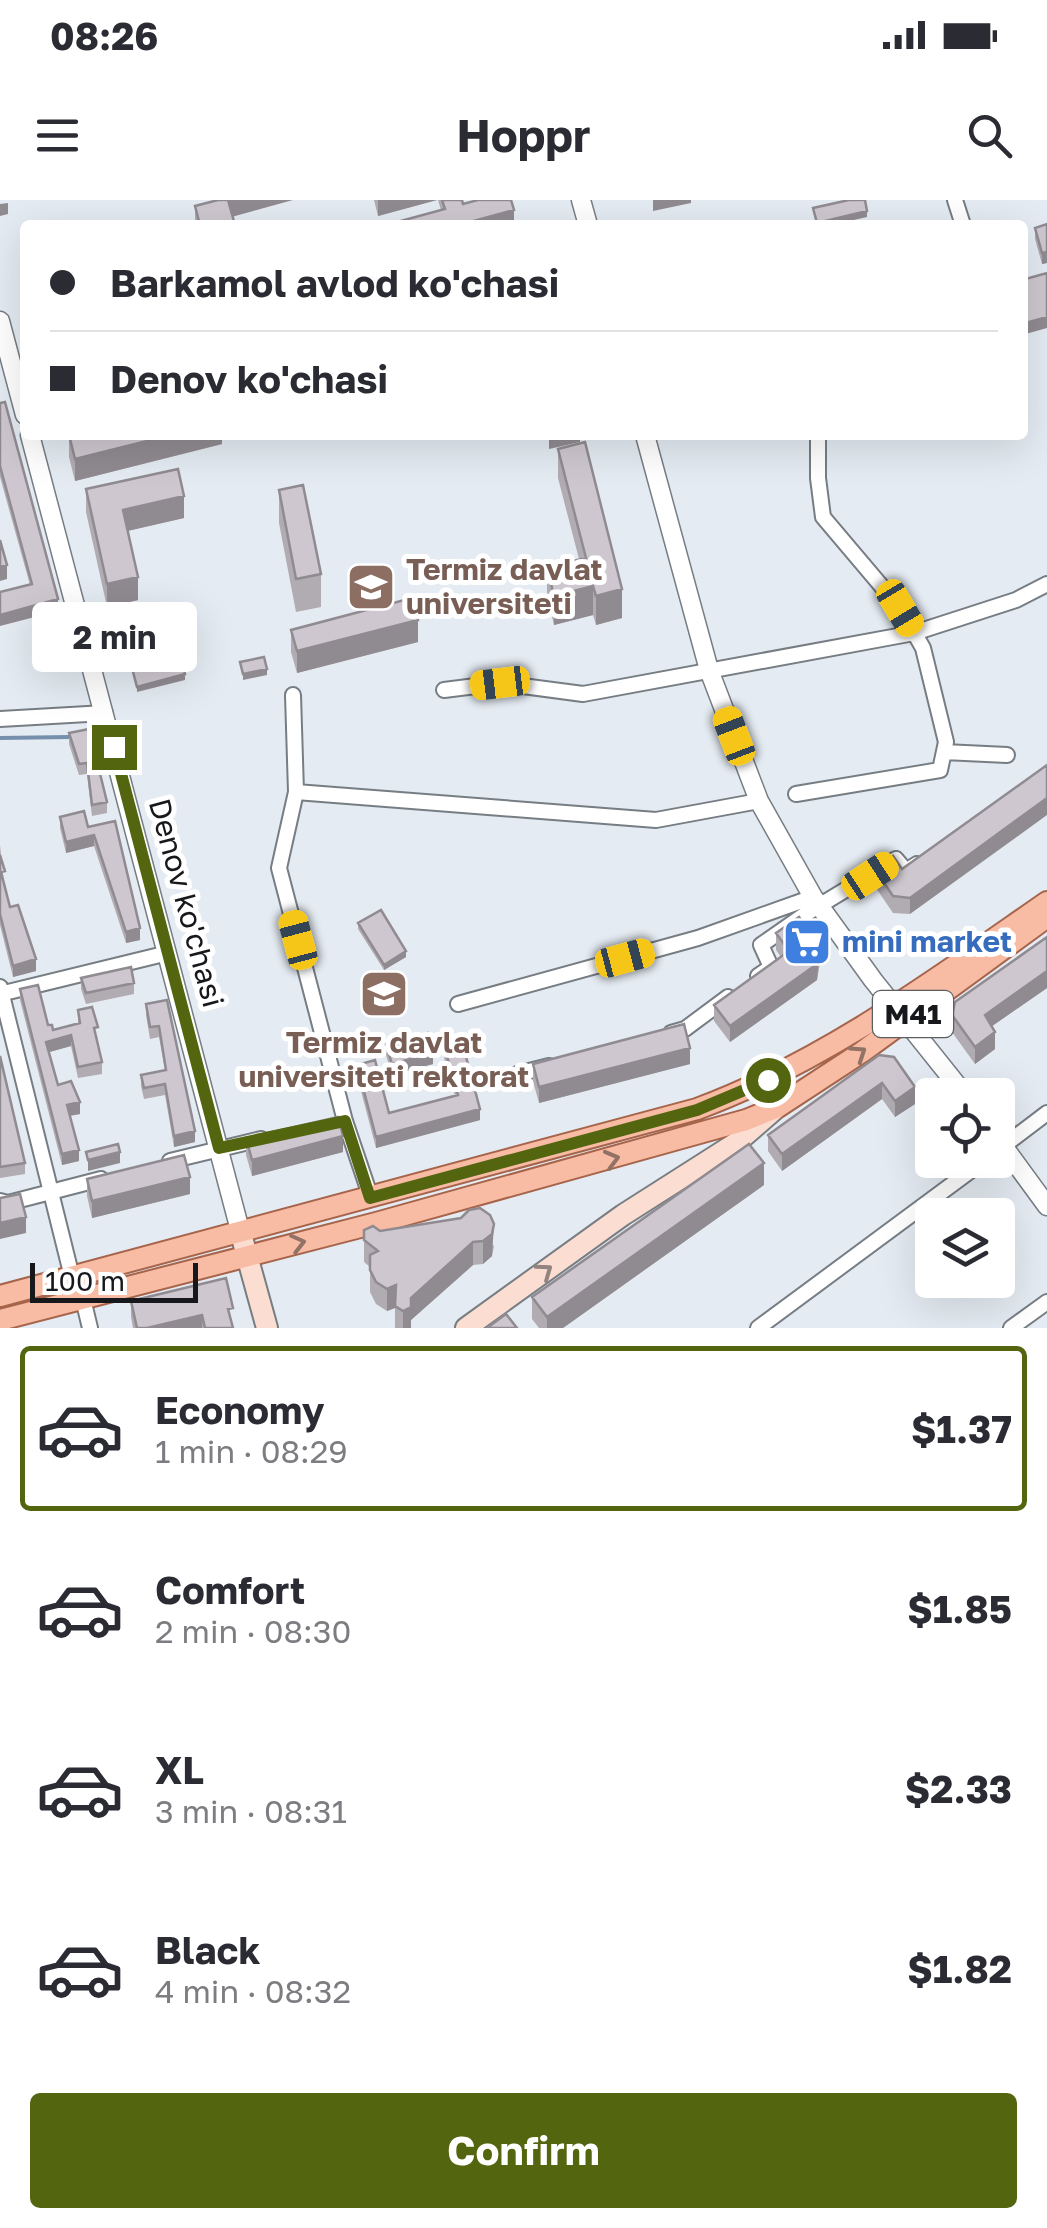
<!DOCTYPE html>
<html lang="en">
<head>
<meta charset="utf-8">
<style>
	body { margin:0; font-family:"Golos Text",sans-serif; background:#f2f2f3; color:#2b2b33; height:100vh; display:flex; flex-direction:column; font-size:38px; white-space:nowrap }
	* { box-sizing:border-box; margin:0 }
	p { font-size:32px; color:#7c7c81 }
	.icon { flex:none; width:55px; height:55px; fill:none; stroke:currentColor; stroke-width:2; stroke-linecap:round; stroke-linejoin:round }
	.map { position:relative; height:1128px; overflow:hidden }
	.details { display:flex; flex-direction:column; background:#fff; flex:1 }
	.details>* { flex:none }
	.hud { position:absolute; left:20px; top:20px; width:1008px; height:220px; border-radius:10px; box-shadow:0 10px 40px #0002; display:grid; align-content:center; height:220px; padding:0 30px; background:#fff }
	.tools { position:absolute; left:915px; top:878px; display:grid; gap:20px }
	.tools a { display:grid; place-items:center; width:100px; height:100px; border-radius:10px; background:#fff; box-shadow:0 10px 40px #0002; font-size:50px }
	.scale { position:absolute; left:30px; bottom:25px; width:168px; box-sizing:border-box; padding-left:10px; border:5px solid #16181b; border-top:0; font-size:28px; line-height:35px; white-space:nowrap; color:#16181b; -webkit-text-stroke:8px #fff; paint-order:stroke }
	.end { position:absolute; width:45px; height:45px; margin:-22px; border:12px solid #53650f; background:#fff; box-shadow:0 0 0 5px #fff }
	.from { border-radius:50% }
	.bubble { position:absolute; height:70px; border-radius:10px; background:#fff; box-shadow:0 10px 40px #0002; font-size:32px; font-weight:700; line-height:70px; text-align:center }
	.car { position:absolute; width:30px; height:60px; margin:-30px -15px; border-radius:12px; box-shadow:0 0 8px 2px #0007; background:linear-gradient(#f5c518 24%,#345 0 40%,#f5c518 0 76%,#345 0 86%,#f5c518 0) }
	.hud b { display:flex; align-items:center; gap:35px; height:95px; font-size:38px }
	.hud b+b { border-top:2px solid #e1e1e2 }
	.hud i { width:25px; height:25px; background:#2b2b33 }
	ul { padding:18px 0 0; list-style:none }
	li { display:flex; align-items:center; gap:30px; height:165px; margin:0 20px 15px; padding:0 10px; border:5px solid transparent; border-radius:10px }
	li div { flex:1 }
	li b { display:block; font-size:38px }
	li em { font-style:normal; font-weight:700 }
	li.selected { border-color:#53650f }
	li>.icon { width:90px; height:90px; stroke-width:1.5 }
	.button { display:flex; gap:20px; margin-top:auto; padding:20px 30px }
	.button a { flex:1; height:115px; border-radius:10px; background:#53650f; color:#fff; font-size:40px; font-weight:700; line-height:115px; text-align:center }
	.status { display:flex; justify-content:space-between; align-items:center; height:70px; padding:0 50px; background:#fff; direction:ltr }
	.status svg { height:28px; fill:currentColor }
	header { display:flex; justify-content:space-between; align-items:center; height:130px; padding:0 30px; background:#fff; font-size:45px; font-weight:700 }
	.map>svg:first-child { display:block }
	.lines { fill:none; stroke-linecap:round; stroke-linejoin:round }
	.stream { stroke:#7690ac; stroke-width:4 }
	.minor-casing { stroke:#767d83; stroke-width:18 }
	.tertiary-casing { stroke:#767d83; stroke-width:21 }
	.secondary-casing { stroke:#767d83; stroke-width:24 }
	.primary-casing { stroke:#a6644b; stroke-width:24 }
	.minor { stroke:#fff; stroke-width:14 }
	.tertiary { stroke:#fff; stroke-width:18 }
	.secondary { stroke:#fcddd1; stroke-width:20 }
	.primary { stroke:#f8bba3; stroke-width:20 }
	.wall { fill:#b1abb2 }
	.shaded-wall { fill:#908b91 }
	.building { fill:#cec7cf; stroke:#908b91; stroke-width:2.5 }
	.oneway { stroke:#927266 }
	.oneway2 { stroke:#94847f }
	.route { stroke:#53650f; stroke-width:12 }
	.labels { text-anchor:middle; stroke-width:10; stroke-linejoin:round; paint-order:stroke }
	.shield { fill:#fff; stroke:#5c5d5f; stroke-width:2.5 }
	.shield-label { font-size:28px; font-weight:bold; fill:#16181b }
	.education-label { font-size:30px; font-weight:bold; fill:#785e54; stroke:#fff; text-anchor:start }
	.street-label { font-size:30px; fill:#16181b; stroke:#fff }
	.shop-label { font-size:30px; font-weight:bold; fill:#366cbe; stroke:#fff; text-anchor:start }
</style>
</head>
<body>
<div class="status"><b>08:26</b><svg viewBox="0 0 49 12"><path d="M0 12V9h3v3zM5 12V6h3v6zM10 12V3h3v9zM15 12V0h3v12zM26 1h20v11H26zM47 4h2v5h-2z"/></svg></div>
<header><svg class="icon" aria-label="menu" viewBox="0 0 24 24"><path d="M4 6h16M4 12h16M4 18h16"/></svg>Hoppr<svg class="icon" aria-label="search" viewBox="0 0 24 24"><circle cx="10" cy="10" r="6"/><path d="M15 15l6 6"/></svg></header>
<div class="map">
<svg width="1047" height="1128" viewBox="0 0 1047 1128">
	<rect width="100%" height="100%" fill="#e4ebf2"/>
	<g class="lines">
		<!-- stream -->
		<path class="stream" d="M 0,538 L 70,537"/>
		<!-- minor casing -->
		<g class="minor-casing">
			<path id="minor" d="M 955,0 L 963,25
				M 444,490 L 500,483 L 583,494 L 914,433 L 1016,400 L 1047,384
				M 293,495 L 296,592 L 279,668 L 345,921 L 371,998
				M 0,519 L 105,513
				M 944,552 L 1007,555
				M 296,592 L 656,620 L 759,601
				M 796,594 L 940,570 L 946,542 L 923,448 L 900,408 L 823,317 L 818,278 L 818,235
				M 758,776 L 771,767 L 761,745 L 804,715 L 896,659 L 906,671 L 917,664
				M 0,787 L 72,1077
				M 0,794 L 168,753
				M 458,804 L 698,738 L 813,697
				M 671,833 L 685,829 L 728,797
				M 517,874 L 549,866
				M 998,950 L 1047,913
				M 170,961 L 261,939
				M 0,1001 L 8,1003 L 101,979
				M 83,1099 L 90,1128
				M 758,1128 L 985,960
				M 1011,1128 L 1047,1102"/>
		</g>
		<!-- tertiary casing -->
		<g class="tertiary-casing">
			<path id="tertiary" d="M 581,0 L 588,25
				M 0,121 L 25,215
				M 30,235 L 241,1034
				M 645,235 L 709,470 L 759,601 L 813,697 L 873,780 L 965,895
				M 998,939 L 1047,1006"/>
		</g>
		<!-- secondary casing -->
		<g class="secondary-casing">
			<path id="secondary" d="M 241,1034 L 267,1128
				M 466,1128 L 623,1015 L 736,943 L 774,910"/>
		</g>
		<!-- primary casing -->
		<g class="primary-casing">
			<path id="primary" d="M 0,1096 L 697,909 C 824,862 936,779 1047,702
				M 0,1120 L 376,1023 L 746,920 L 778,907 L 862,852 L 1047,717"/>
		</g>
		<!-- minor -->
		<use href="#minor" class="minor"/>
		<!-- tertiary -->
		<use href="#tertiary" class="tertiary"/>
		<!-- secondary -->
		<use href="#secondary" class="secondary"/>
		<!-- primary -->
		<use href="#primary" class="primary"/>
	</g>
	<!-- wall -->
	<path class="wall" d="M 374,0 L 437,0 L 378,16 Z
		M 438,0 L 462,0 L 463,4 L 514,25 L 441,10 Z
		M 195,6 L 233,17 L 235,25 L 195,25 Z
		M 1047,24 L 1047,63 L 1042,64 L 1035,39 L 1035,28 Z
		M 0,203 L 58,411 L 30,385 L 0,277 Z
		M 69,235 L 222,235 L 222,244 L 75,281 L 69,257 Z
		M 558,249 L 622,418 L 596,425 L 593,415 L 554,425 L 547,396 L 547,367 L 579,359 L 558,278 Z
		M 86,289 L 184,318 L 127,331 L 138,400 L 107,407 L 86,312 Z
		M 279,290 L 321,374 L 321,407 L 296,412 L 279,323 Z
		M 291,430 L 418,442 L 297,473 L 291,452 Z
		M 89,529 L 107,602 L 107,613 L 92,616 L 87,574 L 79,575 L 69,544 L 69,533 Z
		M 60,617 L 88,627 L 115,621 L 140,740 L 126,743 L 94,646 L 66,653 L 60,628 Z
		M 0,645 L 4,683 L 10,707 L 36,771 L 13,777 L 0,725 Z
		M 918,659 L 910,714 L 893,713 L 874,685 L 874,668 L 902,669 Z
		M 358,723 L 406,757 L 384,770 L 358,729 Z
		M 776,733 L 820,763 L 817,780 L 730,842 L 714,821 L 714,805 L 781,757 L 776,750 Z
		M 1047,737 L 1047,788 L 992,826 L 995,849 L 975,864 L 952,832 L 952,815 Z
		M 81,778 L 134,783 L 134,794 L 86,804 L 81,789 Z
		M 20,789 L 53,830 L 78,824 L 78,810 L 98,838 L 96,839 L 102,862 L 102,874 L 78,878 L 71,846 L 49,852 L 58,885 L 80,914 L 70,916 L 79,961 L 62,965 L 20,800 Z
		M 167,800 L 195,942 L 174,947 L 165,895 L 144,899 L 141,886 L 141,875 L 165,870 L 159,837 L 150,839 L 146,815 L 146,804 Z
		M 443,842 L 480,920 L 376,948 L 357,876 L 357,865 L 389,913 L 455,896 L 443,854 Z
		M 386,844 L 433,864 L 392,875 L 386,855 Z
		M 879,855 L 915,904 L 895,917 L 882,899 L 782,971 L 768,951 L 768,935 Z
		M 0,856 L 25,963 L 25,974 L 0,978 Z
		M 533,864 L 690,864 L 539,903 L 533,881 Z
		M 246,938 L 343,952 L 252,976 L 246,955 Z
		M 87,979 L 190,994 L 92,1018 L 87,996 Z
		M 764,985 L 563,1128 L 539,1128 L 532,1119 L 532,1097 Z
		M 461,1018 L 494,1046 L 492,1056 L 483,1064 L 473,1065 L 411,1120 L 411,1128 L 395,1128 L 395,1108 L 387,1111 L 376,1104 L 370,1092 L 370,1067 L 364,1062 L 364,1030 L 380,1031 Z
		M 131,1101 L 233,1124 L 233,1128 L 133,1128 L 131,1117 Z"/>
	<!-- shaded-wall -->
	<path class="shaded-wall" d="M 228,0 L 293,0 L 228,18 Z
		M 378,0 L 437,0 L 378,16 Z
		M 653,0 L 691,0 L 691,3 L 653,11 Z
		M 8,3 L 8,14 L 0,16 L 0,4 Z
		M 514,10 L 514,25 L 459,25 Z
		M 867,11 L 867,17 L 832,25 L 817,25 L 817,23 Z
		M 1047,52 L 1047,63 L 1042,64 L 1042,53 Z
		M 1047,117 L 1047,128 L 1022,135 L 1022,124 Z
		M 171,235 L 222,235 L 222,244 L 75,281 L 75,259 Z
		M 562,235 L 580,235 L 580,242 L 549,249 L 549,238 Z
		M 184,296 L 184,318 L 123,332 L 123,310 Z
		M 7,365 L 7,379 L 0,381 L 0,367 Z
		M 138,377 L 138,400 L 107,407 L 107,384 Z
		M 593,386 L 593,415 L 554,425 L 554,396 Z
		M 622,389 L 622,418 L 596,425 L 596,396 Z
		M 58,399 L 58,411 L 0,426 L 0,415 Z
		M 418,420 L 418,442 L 297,473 L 297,451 Z
		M 267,469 L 267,475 L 243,480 L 243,474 Z
		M 185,474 L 185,480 L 137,492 L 137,487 Z
		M 1047,598 L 1047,615 L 910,714 L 910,698 Z
		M 94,635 L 94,646 L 66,653 L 66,642 Z
		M 140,728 L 140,740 L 126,743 L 126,732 Z
		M 820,747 L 817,780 L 730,842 L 730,826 Z
		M 406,751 L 406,757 L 384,770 L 384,765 Z
		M 36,759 L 36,771 L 13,777 L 13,766 Z
		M 1047,771 L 1047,788 L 985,831 L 985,815 Z
		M 995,832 L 995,849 L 975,864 L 975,847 Z
		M 71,835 L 71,846 L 46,853 L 46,842 Z
		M 690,848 L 690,864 L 539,903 L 539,887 Z
		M 433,853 L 433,864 L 392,875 L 392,864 Z
		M 882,883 L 882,899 L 782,971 L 782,954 Z
		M 915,887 L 915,904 L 895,917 L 895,901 Z
		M 80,902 L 80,914 L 67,916 L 67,905 Z
		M 480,909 L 480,920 L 376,948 L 376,937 Z
		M 195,931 L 195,942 L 174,947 L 174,936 Z
		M 343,936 L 343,952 L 252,976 L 252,960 Z
		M 79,950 L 79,961 L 62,965 L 62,954 Z
		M 120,952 L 120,963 L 88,971 L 88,960 Z
		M 764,963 L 764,985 L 563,1128 L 547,1128 L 547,1117 Z
		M 190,977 L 190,994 L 92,1018 L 92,1001 Z
		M 26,1017 L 26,1033 L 0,1039 L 0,1023 Z
		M 494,1024 L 492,1056 L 483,1064 L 483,1041 Z
		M 473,1042 L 473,1065 L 411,1120 L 411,1128 L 403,1128 L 403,1111 L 411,1098 Z
		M 396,1085 L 395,1108 L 387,1111 L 387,1089 Z
		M 202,1115 L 202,1128 L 147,1128 Z"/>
	<!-- building -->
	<path class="building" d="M 218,0 L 228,0 L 235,25 L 200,25 L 195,6 Z
		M 442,0 L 462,0 L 463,4 L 478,0 L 511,0 L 514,10 L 459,25 L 386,25 L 445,9 Z
		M 849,0 L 865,0 L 867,11 L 817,23 L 813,8 Z
		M 1047,24 L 1047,52 L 1042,53 L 1035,28 Z
		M 1047,73 L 1047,117 L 1022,124 L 1022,80 Z
		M 5,202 L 58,399 L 0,415 L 0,392 L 32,384 L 0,266 L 0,203 Z
		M 69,235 L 171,235 L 75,259 Z
		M 585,242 L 622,389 L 596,396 L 593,386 L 554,396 L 547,367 L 586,358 L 558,249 Z
		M 178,269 L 184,296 L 123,310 L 138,377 L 107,384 L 86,289 Z
		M 303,285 L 321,374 L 296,379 L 279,290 Z
		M 0,340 L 7,365 L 0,367 Z
		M 412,398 L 418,420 L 297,451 L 291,430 Z
		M 180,455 L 185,474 L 137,487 L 132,468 Z
		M 264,457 L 267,469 L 243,474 L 240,462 Z
		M 89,529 L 107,602 L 92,605 L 87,563 L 79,564 L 69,533 Z
		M 1047,565 L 1047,598 L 910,698 L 893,696 L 874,668 L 893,656 L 902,669 Z
		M 84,611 L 88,627 L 115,621 L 140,728 L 126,732 L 94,635 L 66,642 L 60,617 Z
		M 0,655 L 5,671 L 1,672 L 10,707 L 18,705 L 36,759 L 13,766 L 0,714 Z
		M 381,710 L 406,751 L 384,765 L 358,723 Z
		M 799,717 L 820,747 L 817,764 L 730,826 L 714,805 L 789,751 L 776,733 Z
		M 1047,737 L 1047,771 L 985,815 L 995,832 L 975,847 L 952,815 L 955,802 Z
		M 131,767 L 134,783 L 86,793 L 81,778 Z
		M 38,785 L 48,825 L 52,825 L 53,830 L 80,823 L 78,810 L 92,807 L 98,827 L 94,828 L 102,862 L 78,867 L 71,835 L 46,842 L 58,885 L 71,881 L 80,902 L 67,905 L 79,950 L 62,954 L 20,789 Z
		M 167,800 L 195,931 L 174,936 L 165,884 L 144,888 L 141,875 L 166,870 L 159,826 L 150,827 L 146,804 Z
		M 684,824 L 690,848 L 539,887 L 533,864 Z
		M 428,833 L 433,853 L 392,864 L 386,844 Z
		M 461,838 L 480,909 L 376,937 L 357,865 L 375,860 L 389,913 L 458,895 L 443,842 Z
		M 879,855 L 894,857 L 915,887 L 895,901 L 882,883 L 782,954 L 768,935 Z
		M 0,856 L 25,963 L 0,967 Z
		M 338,917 L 343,936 L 252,960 L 246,938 Z
		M 118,944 L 120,952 L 88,960 L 86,952 Z
		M 749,944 L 764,963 L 547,1117 L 532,1097 Z
		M 184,955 L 190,977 L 92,1001 L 87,979 Z
		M 20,994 L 26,1017 L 0,1023 L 0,998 Z
		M 480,1008 L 490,1015 L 494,1024 L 492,1034 L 483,1041 L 473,1042 L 411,1098 L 411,1107 L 403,1111 L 395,1106 L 396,1085 L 387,1089 L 376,1082 L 370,1070 L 370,1055 L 378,1051 L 364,1040 L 364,1030 L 373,1026 L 380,1031 L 461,1018 L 469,1010 Z
		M 226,1078 L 233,1108 L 228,1109 L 233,1128 L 205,1128 L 202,1115 L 147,1128 L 137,1128 L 131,1101 Z
		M 506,1114 L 517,1128 L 487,1128 Z"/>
	<!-- one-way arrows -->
	<defs><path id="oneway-chevron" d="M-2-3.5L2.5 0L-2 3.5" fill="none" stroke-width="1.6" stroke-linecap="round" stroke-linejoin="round" transform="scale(2.5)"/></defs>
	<g class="oneway">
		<use href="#oneway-chevron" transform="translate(859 853) rotate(-34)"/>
		<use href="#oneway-chevron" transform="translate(612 959) rotate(-15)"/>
		<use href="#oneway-chevron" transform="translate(298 1043) rotate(-14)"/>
	</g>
	<use class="oneway2" href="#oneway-chevron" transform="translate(545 1071) rotate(-36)"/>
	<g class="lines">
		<!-- route -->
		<path class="route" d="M 114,547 L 219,948 L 345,921 L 370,998 L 697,910 L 768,880"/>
	</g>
	<!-- icons -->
	<defs>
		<g id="university-square" transform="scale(2.5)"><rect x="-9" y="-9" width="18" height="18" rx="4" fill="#8d6e63" stroke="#fff"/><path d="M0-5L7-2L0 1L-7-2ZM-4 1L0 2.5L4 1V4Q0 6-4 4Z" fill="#fff"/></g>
		<g id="supermarket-square" transform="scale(2.5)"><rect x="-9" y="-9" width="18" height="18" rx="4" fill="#3f7fe0" stroke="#fff"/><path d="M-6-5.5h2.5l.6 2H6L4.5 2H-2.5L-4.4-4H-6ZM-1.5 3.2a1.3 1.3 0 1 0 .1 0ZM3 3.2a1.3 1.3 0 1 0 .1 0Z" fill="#fff"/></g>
	</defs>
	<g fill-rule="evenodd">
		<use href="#university-square" x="371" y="387"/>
		<use href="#supermarket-square" x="807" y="742"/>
		<use href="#university-square" x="384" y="794"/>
	</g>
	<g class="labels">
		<!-- shield labels -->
		<rect class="shield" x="873" y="791" width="80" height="46" rx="8"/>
		<g class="shield-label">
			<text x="913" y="824">M41</text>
		</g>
		<!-- education labels -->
		<g class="education-label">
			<text x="406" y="380">Termiz davlat<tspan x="406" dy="34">universiteti</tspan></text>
			<text x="384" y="853" text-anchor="middle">Termiz davlat<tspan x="384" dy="34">universiteti rektorat</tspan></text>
		</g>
		<!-- street labels -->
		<g class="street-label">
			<text transform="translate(186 703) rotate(75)" y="10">Denov ko'chasi</text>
		</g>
		<!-- shop labels -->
		<g class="shop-label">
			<text x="842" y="752">mini market</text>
		</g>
	</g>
</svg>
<div class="tools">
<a><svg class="icon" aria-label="locate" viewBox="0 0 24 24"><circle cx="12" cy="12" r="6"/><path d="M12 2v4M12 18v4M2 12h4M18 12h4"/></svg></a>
<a><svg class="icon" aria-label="layers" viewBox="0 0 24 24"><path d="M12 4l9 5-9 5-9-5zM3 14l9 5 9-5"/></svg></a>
</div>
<div class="scale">100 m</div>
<i class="end from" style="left:768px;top:880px"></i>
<i class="end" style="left:114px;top:547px"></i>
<div class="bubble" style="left:32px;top:402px;width:165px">2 min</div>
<i class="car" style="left:900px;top:408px;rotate:149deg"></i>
<i class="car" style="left:500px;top:483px;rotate:263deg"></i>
<i class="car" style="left:734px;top:536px;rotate:339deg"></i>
<i class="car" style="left:870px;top:676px;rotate:57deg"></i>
<i class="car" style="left:298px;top:740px;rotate:345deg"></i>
<i class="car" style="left:625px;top:758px;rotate:75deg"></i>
<div class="hud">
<b><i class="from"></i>Barkamol avlod ko'chasi</b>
<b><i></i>Denov ko'chasi</b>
</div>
</div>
<section class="details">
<ul>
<li class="selected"><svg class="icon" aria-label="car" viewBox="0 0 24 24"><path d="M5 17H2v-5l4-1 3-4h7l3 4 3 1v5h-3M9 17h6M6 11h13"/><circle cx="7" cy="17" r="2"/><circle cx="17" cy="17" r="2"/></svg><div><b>Economy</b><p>1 min · 08:29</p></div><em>$1.37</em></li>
<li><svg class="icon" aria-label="car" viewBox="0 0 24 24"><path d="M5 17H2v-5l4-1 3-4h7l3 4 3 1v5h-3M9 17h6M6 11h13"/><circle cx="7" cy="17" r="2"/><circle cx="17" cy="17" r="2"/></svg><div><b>Comfort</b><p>2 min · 08:30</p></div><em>$1.85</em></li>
<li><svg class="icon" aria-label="car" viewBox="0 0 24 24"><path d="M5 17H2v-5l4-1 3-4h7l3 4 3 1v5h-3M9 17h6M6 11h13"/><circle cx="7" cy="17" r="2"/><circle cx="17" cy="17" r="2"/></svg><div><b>XL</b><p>3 min · 08:31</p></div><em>$2.33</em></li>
<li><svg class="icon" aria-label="car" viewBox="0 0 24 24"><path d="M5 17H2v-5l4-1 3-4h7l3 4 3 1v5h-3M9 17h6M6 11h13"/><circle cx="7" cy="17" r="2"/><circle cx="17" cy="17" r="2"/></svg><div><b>Black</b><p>4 min · 08:32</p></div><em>$1.82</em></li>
</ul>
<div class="button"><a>Confirm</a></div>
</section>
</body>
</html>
